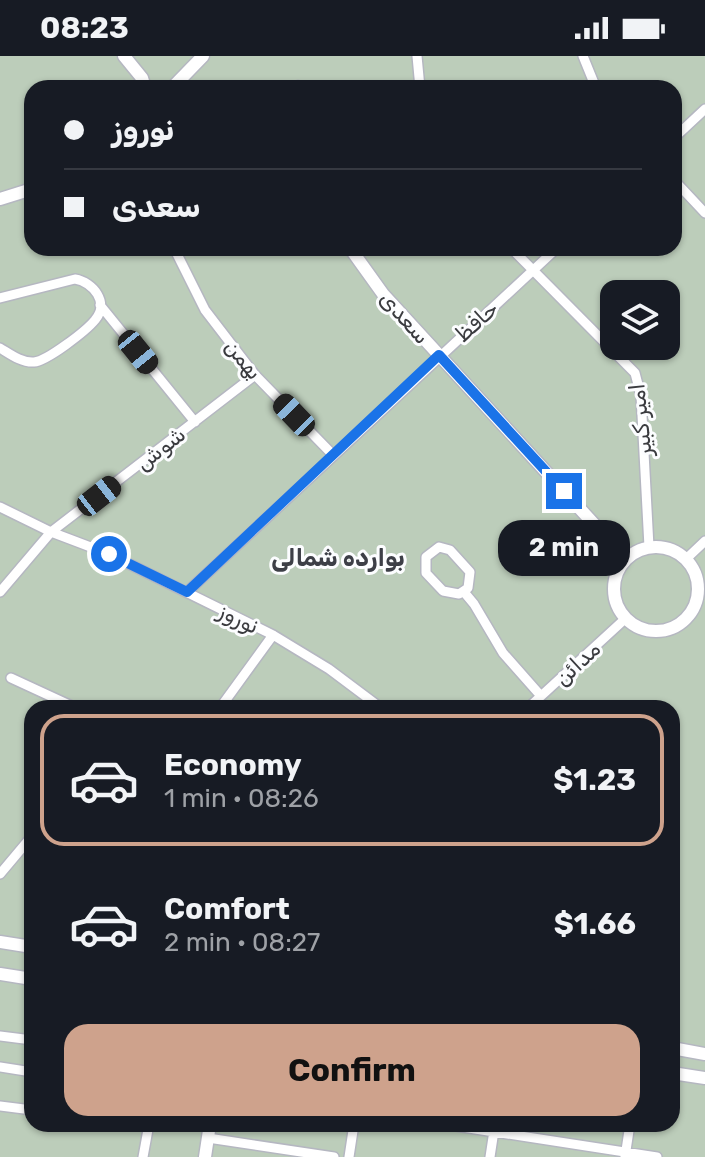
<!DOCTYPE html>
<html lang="en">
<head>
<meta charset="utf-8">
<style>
	body { margin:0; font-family:Rubik,Vazirmatn,sans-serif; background:#242831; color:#f1f3f6; height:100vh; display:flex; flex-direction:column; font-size:30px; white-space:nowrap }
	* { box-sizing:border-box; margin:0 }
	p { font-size:26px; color:#9ea1a6 }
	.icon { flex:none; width:44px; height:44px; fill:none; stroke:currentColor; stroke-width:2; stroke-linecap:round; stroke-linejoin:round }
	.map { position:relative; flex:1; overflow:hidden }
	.drawer { position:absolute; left:24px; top:644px; width:656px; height:432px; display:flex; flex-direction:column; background:#171b24; border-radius:24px; box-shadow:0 2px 6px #0004 }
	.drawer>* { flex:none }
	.guide { position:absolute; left:24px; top:24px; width:658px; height:176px; border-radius:24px; box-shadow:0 2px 6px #0004; display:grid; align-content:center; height:176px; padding:0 40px; background:#171b24 }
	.fabs { position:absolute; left:600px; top:224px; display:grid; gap:16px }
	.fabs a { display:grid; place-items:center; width:80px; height:80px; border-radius:16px; background:#171b24; box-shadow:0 2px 6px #0004; font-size:40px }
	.end { position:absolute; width:36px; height:36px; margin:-18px; border:10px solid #1a73e8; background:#fff; box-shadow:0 0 0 4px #fff }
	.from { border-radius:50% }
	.bubble { position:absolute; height:56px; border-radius:24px; background:#171b24; box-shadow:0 2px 6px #0004; font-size:26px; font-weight:700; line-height:56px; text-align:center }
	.car { position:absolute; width:24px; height:48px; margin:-24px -12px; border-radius:10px; box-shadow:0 0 6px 2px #0007; background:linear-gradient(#222 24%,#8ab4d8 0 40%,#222 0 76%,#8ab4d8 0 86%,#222 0) }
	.guide b { display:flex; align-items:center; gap:28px; height:76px; font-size:30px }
	.guide b+b { border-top:2px solid #363941 }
	.guide i { width:20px; height:20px; background:#f1f3f6 }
	ul { padding:14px 0 0; list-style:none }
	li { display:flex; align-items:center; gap:24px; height:132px; margin:0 16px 12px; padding:0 24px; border:4px solid transparent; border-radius:24px }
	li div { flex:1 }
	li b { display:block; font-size:30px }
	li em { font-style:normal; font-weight:700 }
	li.selected { border-color:#cea28c }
	li>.icon { width:72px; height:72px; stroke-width:1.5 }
	.action { display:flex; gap:16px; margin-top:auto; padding:16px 40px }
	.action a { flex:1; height:92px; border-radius:24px; background:#cea28c; color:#111; font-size:32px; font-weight:700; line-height:92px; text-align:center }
	.status { display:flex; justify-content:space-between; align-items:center; height:56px; padding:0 40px; background:#171b24; direction:ltr }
	.status svg { height:22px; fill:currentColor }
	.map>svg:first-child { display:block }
	.green { fill:#bccdba; fill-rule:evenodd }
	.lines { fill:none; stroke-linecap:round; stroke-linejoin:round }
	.street-casing { stroke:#b5b7c1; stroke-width:12 }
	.secondary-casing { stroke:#b5b7c1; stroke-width:15 }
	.street { stroke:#fff; stroke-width:9 }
	.secondary { stroke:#fff; stroke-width:12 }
	.route { stroke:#1a73e8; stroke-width:10 }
	.labels { text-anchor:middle; stroke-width:6; stroke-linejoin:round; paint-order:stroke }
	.street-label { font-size:22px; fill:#3a3b3f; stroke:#fcfdff }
	.neighbourhood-label { font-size:24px; font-weight:bold; fill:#3d3f47; stroke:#fcfdff }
</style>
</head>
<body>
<div class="status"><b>08:23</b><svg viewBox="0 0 49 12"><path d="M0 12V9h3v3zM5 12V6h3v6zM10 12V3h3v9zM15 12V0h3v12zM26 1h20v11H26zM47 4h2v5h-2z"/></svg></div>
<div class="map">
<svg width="705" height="1101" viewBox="0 0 705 1101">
	<rect width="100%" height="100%" fill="#edeff9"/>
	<!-- green -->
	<path class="green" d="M 0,0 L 705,0 L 705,1101 L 0,1101 ZM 32,32 L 674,32 L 674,192 L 32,192 ZM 614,238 L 666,238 L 666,290 L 614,290 ZM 32,652 L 672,652 L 672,1068 L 32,1068 Z"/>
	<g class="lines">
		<!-- street casing -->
		<g class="street-casing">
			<path id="street" d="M 417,0 L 420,32
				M 583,0 L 596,32
				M 674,82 L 705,53
				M 674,124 L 705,157
				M 174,192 L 205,254 L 255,319 L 333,399
				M 511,192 L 635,317 L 641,340 L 649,491
				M 0,242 L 75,223 C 93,226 110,247 95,264 C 86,275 47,305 34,306 C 22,307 10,298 0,292
				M 100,249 L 195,366
				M 0,451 L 51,476 L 109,498 L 273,579 L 329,613 L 381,652
				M 439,491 L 450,494 L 470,516 L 468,532 L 459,538 L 443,535 L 426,517 L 426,501 Z
				M 686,503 L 705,485
				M 0,536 L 51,476 L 255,319
				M 187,536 L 557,192
				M 464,536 L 474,548 L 503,597 L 541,640
				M 11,622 L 76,652
				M 220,652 L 273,579
				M 528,652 L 626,562
				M 0,818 L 32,780
				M 0,980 L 32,984
				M 0,1011 L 32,1016
				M 0,1050 L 32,1054
				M 443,1068 L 657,1101
				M 208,1082 L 334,1101
				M 143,1101 L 149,1068
				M 349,1101 L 354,1068
				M 490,1101 L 495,1068
				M 625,1101 L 630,1068"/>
		</g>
		<!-- secondary casing -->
		<g class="secondary-casing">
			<path id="secondary" d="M 124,0 L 142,22 L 145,32
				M 298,31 L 298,32
				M 172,32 L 203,0
				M 0,143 L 32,133
				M 350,192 L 383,238 L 626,503
				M614 533a42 42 0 1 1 84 0a42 42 0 1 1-84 0Z
				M 0,886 L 32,891
				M 0,918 L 32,923
				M 672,992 L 705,998
				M 672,1017 L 705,1022
				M 205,1101 L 210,1068"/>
		</g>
		<!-- street -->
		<use href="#street" class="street"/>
		<!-- secondary -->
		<use href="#secondary" class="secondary"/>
	</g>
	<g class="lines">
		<!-- route -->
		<path class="route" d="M 109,498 L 187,536 L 439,299 L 564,435"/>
	</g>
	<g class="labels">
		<!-- street labels -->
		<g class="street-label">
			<text transform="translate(405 261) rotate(48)" y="8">سعدی</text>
			<text transform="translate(476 265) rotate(-42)" y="8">حافظ</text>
			<text transform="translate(244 303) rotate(51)" y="8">بهمن</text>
			<text transform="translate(640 364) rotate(-96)" y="8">امیر کبیر</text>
			<text transform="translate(160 392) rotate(-38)" y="8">شوش</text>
			<text transform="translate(239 562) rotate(26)" y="8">نوروز</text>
			<text transform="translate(577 607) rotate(-43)" y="8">مدائن</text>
		</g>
		<!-- neighbourhood labels -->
		<g class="neighbourhood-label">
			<text x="338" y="510">بوارده شمالی</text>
		</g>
	</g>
</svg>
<div class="fabs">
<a><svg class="icon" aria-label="layers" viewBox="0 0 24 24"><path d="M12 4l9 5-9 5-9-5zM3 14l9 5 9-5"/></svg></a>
</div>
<i class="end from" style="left:109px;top:498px"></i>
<i class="end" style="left:564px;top:435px"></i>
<div class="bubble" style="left:498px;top:464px;width:132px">2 min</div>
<i class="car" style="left:138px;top:296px;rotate:141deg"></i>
<i class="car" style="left:294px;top:359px;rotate:316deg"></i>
<i class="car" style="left:99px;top:440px;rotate:52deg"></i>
<div class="guide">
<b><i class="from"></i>نوروز</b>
<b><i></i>سعدی</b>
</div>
<section class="drawer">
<ul>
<li class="selected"><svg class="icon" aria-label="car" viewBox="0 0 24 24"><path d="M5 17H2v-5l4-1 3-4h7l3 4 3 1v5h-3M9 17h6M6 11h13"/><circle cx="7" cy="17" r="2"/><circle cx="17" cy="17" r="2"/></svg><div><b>Economy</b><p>1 min · 08:26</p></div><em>$1.23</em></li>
<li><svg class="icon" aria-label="car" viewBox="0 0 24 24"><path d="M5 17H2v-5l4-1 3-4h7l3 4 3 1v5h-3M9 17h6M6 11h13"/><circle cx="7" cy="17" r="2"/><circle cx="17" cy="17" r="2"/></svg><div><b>Comfort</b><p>2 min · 08:27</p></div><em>$1.66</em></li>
</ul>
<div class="action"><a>Confirm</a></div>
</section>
</div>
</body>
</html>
